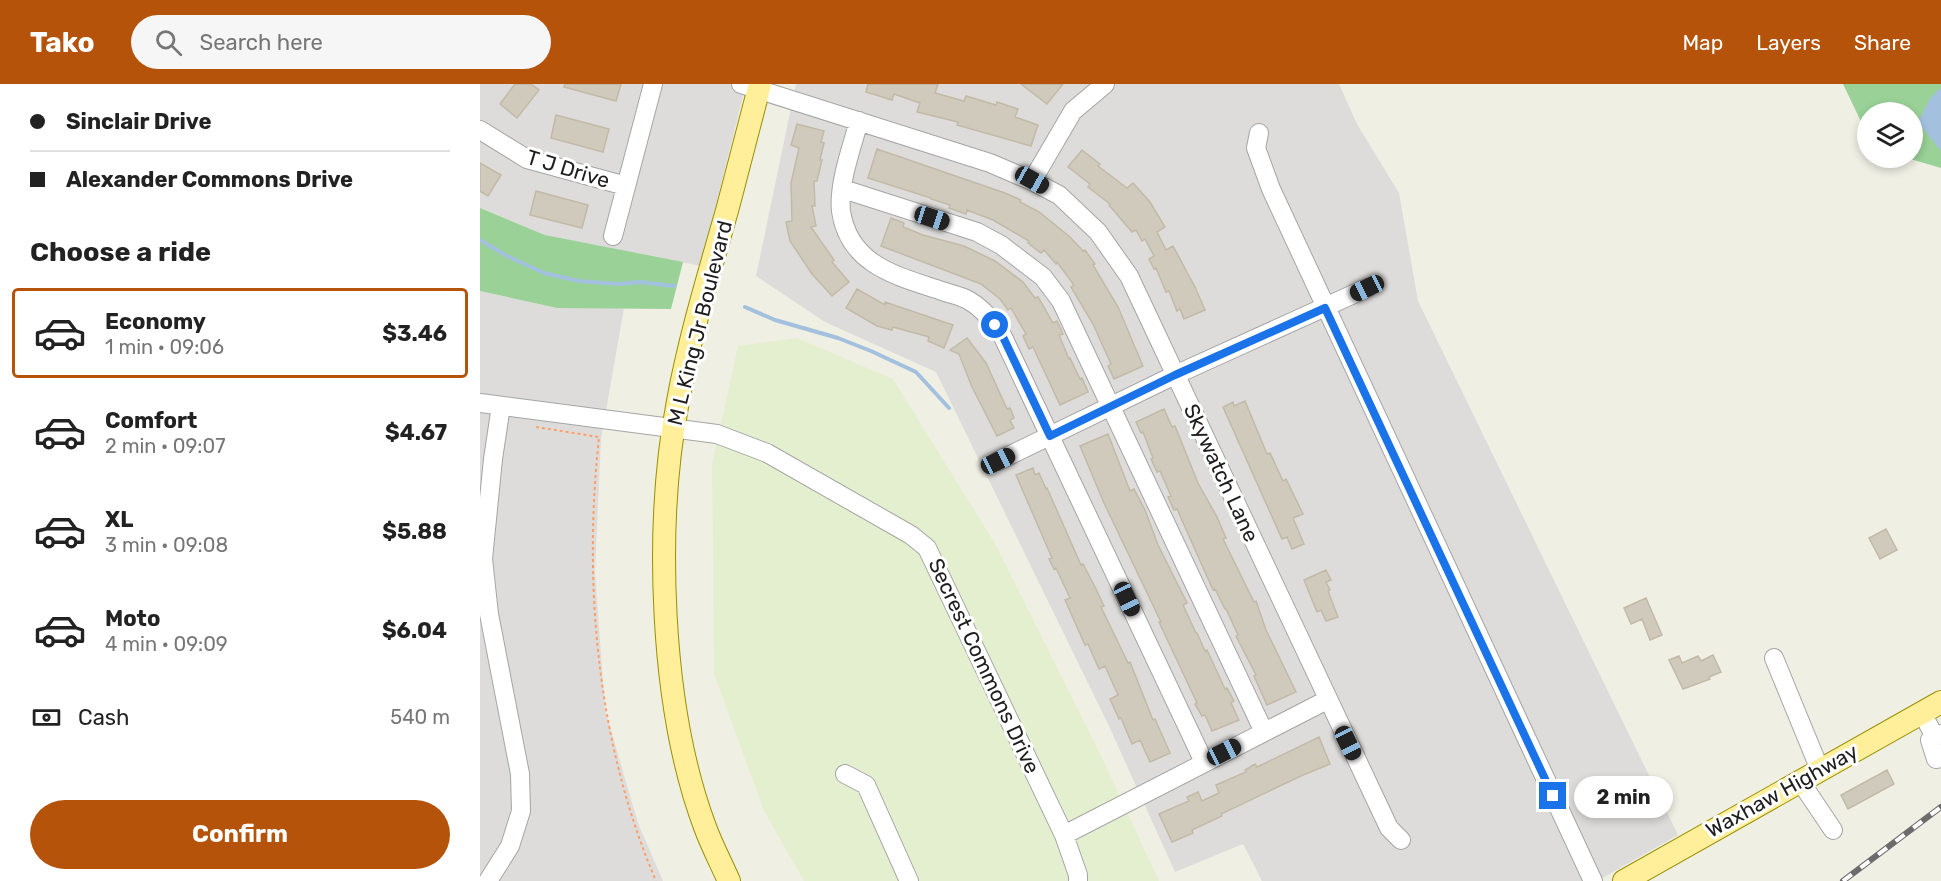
<!DOCTYPE html>
<html lang="en">
<head>
<meta charset="utf-8">
<style>
	body { margin:0; font-family:Rubik,sans-serif; background:#f6f6f6; color:#222; height:100vh; display:flex; flex-direction:column; font-size:22px; white-space:nowrap }
	* { box-sizing:border-box; margin:0 }
	p { font-size:20px; color:#767676 }
	.icon { flex:none; width:33px; height:33px; fill:none; stroke:currentColor; stroke-width:2; stroke-linecap:round; stroke-linejoin:round }
	.map { position:relative; flex:1; overflow:hidden }
	.details { display:flex; flex-direction:column; background:#fff; width:480px }
	.details>* { flex:none }
	.guide { display:grid; align-content:center; height:132px; padding:0 30px; background:#fff }
	.controls { position:absolute; left:1377px; top:18px; display:grid; gap:12px }
	.controls a { display:grid; place-items:center; width:66px; height:66px; border-radius:50%; background:#fff; box-shadow:0 3px 9px #0003; font-size:30px }
	.end { position:absolute; width:27px; height:27px; margin:-14px; border:8px solid #1a73e8; background:#fff; box-shadow:0 0 0 3px #fff }
	.from { border-radius:50% }
	.bubble { position:absolute; height:42px; border-radius:21px; background:#fff; box-shadow:0 3px 9px #0003; font-size:20px; font-weight:700; line-height:42px; text-align:center }
	.car { position:absolute; width:18px; height:36px; margin:-18px -9px; border-radius:8px; box-shadow:0 0 4px 2px #0007; background:linear-gradient(#222 24%,#8ab4d8 0 40%,#222 0 76%,#8ab4d8 0 86%,#222 0) }
	.guide b { display:flex; align-items:center; gap:21px; height:57px; font-size:22px }
	.guide b+b { border-top:2px solid #e0e0e0 }
	.guide i { width:15px; height:15px; background:#222 }
	ul { padding:0; list-style:none }
	li { display:flex; align-items:center; gap:18px; height:90px; margin:0 12px 9px; padding:0 18px; border:3px solid transparent; border-radius:6px }
	li div { flex:1 }
	li b { display:block; font-size:22px }
	li em { font-style:normal; font-weight:700 }
	li.active { border-color:#b45309 }
	li>.icon { width:54px; height:54px; stroke-width:1.5 }
	h2 { padding:0 30px; font-size:27px; line-height:72px }
	.pay { display:flex; align-items:center; gap:15px; height:66px; padding:0 30px; font-size:22px }
	.pay p { margin-inline-start:auto }
	.button { display:flex; gap:12px; margin-top:auto; padding:12px 30px }
	.button a { flex:1; height:69px; border-radius:36px; background:#b45309; color:#fff; font-size:24px; font-weight:700; line-height:69px; text-align:center }
	header { display:flex; align-items:center; gap:36px; box-sizing:border-box; height:84px; padding:0 30px; background:#b45309; color:#fff }
	header strong { font-size:28px }
	nav { display:flex; gap:33px; margin-inline-start:auto; font-size:21px }
	.search { width:420px; height:54px; background:#f6f6f6; display:flex; align-items:center; gap:15px; box-sizing:border-box; padding:0 21px; border-radius:33px; color:#767676; font-size:22px }
	main { display:flex; flex:1; min-height:0 }
	.map>svg:first-child { display:block }
	.residential { fill:#dddcdb }
	.farmland { fill:#e4efcf }
	.forest { fill:#99d197 }
	.water { fill:#a3c1df }
	.lines { fill:none; stroke-linecap:round; stroke-linejoin:round }
	.stream { stroke:#a3c1df; stroke-width:4 }
	.building { fill:#d0cabd; stroke:#c2baa6; stroke-width:1.5 }
	.minor-casing { stroke:#a5a5a5; stroke-width:20 }
	.major-casing { stroke:#998f00; stroke-width:24 }
	.path { stroke:#ff9f66; stroke-width:2; stroke-dasharray:3 3; stroke-linecap:butt }
	.minor { stroke:#fff; stroke-width:18 }
	.major { stroke:#ffef9a; stroke-width:22 }
	.rail-casing { stroke:#6c6c6c; stroke-width:6 }
	.rail { stroke:#fff; stroke-width:4; stroke-dasharray:11; stroke-linecap:butt }
	.route { stroke:#1a73e8; stroke-width:8 }
	.labels { text-anchor:middle; stroke-width:6; stroke-linejoin:round; paint-order:stroke }
	.street-label { font-size:21px; fill:#1e1e1e; stroke:#fff }
</style>
</head>
<body>
<header>
<strong>Tako</strong>
<div class="search"><svg class="icon" aria-label="search" viewBox="0 0 24 24"><circle cx="10" cy="10" r="6"/><path d="M15 15l6 6"/></svg>Search here</div>
<nav><a>Map</a><a>Layers</a><a>Share</a></nav>
</header>
<main>
<section class="details">
<div class="guide">
<b><i class="from"></i>Sinclair Drive</b>
<b><i></i>Alexander Commons Drive</b>
</div>
<h2>Choose a ride</h2>
<ul>
<li class="active"><svg class="icon" aria-label="car" viewBox="0 0 24 24"><path d="M5 17H2v-5l4-1 3-4h7l3 4 3 1v5h-3M9 17h6M6 11h13"/><circle cx="7" cy="17" r="2"/><circle cx="17" cy="17" r="2"/></svg><div><b>Economy</b><p>1 min · 09:06</p></div><em>$3.46</em></li>
<li><svg class="icon" aria-label="car" viewBox="0 0 24 24"><path d="M5 17H2v-5l4-1 3-4h7l3 4 3 1v5h-3M9 17h6M6 11h13"/><circle cx="7" cy="17" r="2"/><circle cx="17" cy="17" r="2"/></svg><div><b>Comfort</b><p>2 min · 09:07</p></div><em>$4.67</em></li>
<li><svg class="icon" aria-label="car" viewBox="0 0 24 24"><path d="M5 17H2v-5l4-1 3-4h7l3 4 3 1v5h-3M9 17h6M6 11h13"/><circle cx="7" cy="17" r="2"/><circle cx="17" cy="17" r="2"/></svg><div><b>XL</b><p>3 min · 09:08</p></div><em>$5.88</em></li>
<li><svg class="icon" aria-label="car" viewBox="0 0 24 24"><path d="M5 17H2v-5l4-1 3-4h7l3 4 3 1v5h-3M9 17h6M6 11h13"/><circle cx="7" cy="17" r="2"/><circle cx="17" cy="17" r="2"/></svg><div><b>Moto</b><p>4 min · 09:09</p></div><em>$6.04</em></li>
</ul>
<div class="pay"><svg class="icon" aria-label="cash" viewBox="0 0 24 24"><path d="M3 7h18v10H3z"/><circle cx="12" cy="12" r="2"/></svg>Cash<p>540 m</p></div>
<div class="button"><a>Confirm</a></div>
</section>
<div class="map">
<svg width="1461" height="797" viewBox="0 0 1461 797">
	<rect width="100%" height="100%" fill="#f0efe4"/>
	<!-- residential -->
	<path class="residential" d="M 0,0 L 266,0 L 221,182 L 65,151 L 0,124 Z
		M 316,0 L 859,0 L 877,40 L 919,109 L 938,217 L 1198,751 L 1117,797 L 782,797 L 763,760 L 695,788 L 628,640 L 456,288 L 345,238 L 276,192 Z
		M 0,207 L 77,224 L 144,224 L 121,355 L 115,488 L 125,626 L 158,739 L 183,797 L 0,797 Z"/>
	<!-- farmland -->
	<path class="farmland" d="M 317,254 L 413,295 L 517,463 L 621,672 L 679,797 L 324,797 L 284,727 L 234,590 L 232,380 L 258,262 Z"/>
	<!-- forest -->
	<path class="forest" d="M 1363,0 L 1461,0 L 1461,84 L 1427,74 L 1432,74 L 1432,28 L 1388,28 L 1387,50 Z
		M 0,124 L 65,151 L 203,178 L 191,225 L 77,224 L 0,207 Z"/>
	<!-- water -->
	<path class="water" d="M 1461,4 L 1461,67 L 1438,38 L 1451,13 Z"/>
	<g class="lines">
		<!-- stream -->
		<path class="stream" d="M 0,156 L 25,171 L 64,189 L 99,197 L 138,200 L 160,198 L 194,202
			M 265,223 L 295,236 L 358,254 L 391,267 L 436,288 L 469,324"/>
	</g>
	<!-- building -->
	<path class="building" d="M 35,0 L 51,0 L 59,6 L 37,34 L 20,20 Z
		M 85,0 L 141,0 L 136,17 L 84,3 Z
		M 388,0 L 458,0 L 455,9 L 484,17 L 486,12 L 516,21 L 517,18 L 538,25 L 535,33 L 558,41 L 551,62 L 477,41 L 478,38 L 437,28 L 440,19 L 414,10 L 412,16 L 386,8 Z
		M 541,0 L 583,0 L 567,20 Z
		M 76,31 L 129,45 L 123,68 L 71,54 Z
		M 317,40 L 344,47 L 341,58 L 344,59 L 340,76 L 342,76 L 337,97 L 334,97 L 335,122 L 332,122 L 336,142 L 331,143 L 354,176 L 352,178 L 369,198 L 352,212 L 332,190 L 310,157 L 306,138 L 312,137 L 311,99 L 319,64 L 311,61 Z
		M 397,65 L 525,109 L 541,116 L 540,118 L 559,128 L 590,153 L 603,167 L 605,166 L 615,180 L 613,181 L 638,223 L 663,282 L 634,295 L 628,282 L 631,280 L 613,240 L 591,203 L 594,201 L 577,178 L 576,180 L 564,166 L 561,169 L 548,159 L 549,157 L 513,136 L 487,126 L 486,130 L 469,124 L 470,121 L 451,115 L 451,114 L 388,94 Z
		M 602,66 L 620,80 L 618,82 L 647,104 L 653,99 L 670,118 L 685,143 L 677,148 L 686,166 L 693,162 L 715,203 L 725,226 L 704,235 L 700,225 L 697,227 L 689,207 L 686,208 L 676,184 L 674,185 L 669,175 L 674,172 L 665,155 L 662,157 L 656,146 L 652,148 L 629,121 L 630,120 L 608,103 L 610,100 L 588,83 Z
		M 0,79 L 21,91 L 8,112 L 0,107 Z
		M 56,107 L 108,121 L 102,144 L 50,131 Z
		M 411,134 L 424,139 L 423,143 L 443,151 L 484,162 L 515,177 L 543,198 L 555,214 L 558,213 L 573,239 L 577,237 L 583,250 L 579,251 L 589,275 L 590,274 L 600,295 L 602,294 L 608,308 L 580,321 L 553,263 L 549,265 L 543,252 L 546,250 L 531,224 L 528,226 L 520,215 L 501,200 L 401,162 Z
		M 377,205 L 405,221 L 405,218 L 473,241 L 464,264 L 448,257 L 449,253 L 413,243 L 412,246 L 397,242 L 366,224 Z
		M 487,254 L 506,279 L 527,325 L 530,324 L 534,334 L 530,336 L 534,344 L 517,352 L 492,303 L 479,270 L 470,266 Z
		M 765,317 L 787,370 L 790,369 L 803,397 L 806,395 L 823,430 L 813,434 L 824,460 L 812,465 L 807,453 L 802,455 L 743,323 L 753,318 L 754,322 Z
		M 684,325 L 692,343 L 695,342 L 718,399 L 737,433 L 746,454 L 743,455 L 774,518 L 776,517 L 786,546 L 816,608 L 787,621 L 774,592 L 776,591 L 756,552 L 758,551 L 746,525 L 745,525 L 735,505 L 733,506 L 697,425 L 694,426 L 688,413 L 691,412 L 680,387 L 677,388 L 671,375 L 673,374 L 663,348 L 661,349 L 656,338 Z
		M 628,350 L 650,407 L 654,405 L 665,426 L 678,461 L 707,519 L 703,521 L 716,549 L 717,549 L 725,567 L 727,566 L 745,605 L 747,604 L 754,617 L 751,619 L 759,636 L 732,647 L 725,631 L 722,632 L 715,620 L 717,619 L 679,538 L 681,538 L 624,419 L 600,362 Z
		M 553,384 L 555,391 L 559,389 L 566,405 L 567,404 L 601,481 L 603,480 L 615,503 L 624,522 L 621,523 L 648,579 L 650,578 L 673,636 L 675,635 L 690,669 L 670,678 L 660,656 L 652,660 L 641,634 L 639,635 L 630,615 L 638,611 L 625,582 L 619,585 L 608,560 L 605,561 L 585,516 L 590,514 L 576,484 L 574,485 L 569,475 L 572,474 L 536,391 Z
		M 1406,445 L 1417,466 L 1400,475 L 1389,454 Z
		M 846,486 L 851,496 L 846,498 L 850,506 L 848,507 L 858,533 L 846,537 L 841,526 L 837,528 L 824,496 Z
		M 1166,514 L 1182,551 L 1170,556 L 1162,535 L 1151,540 L 1144,524 Z
		M 1233,571 L 1241,588 L 1229,593 L 1230,595 L 1203,605 L 1189,576 L 1199,572 L 1202,579 L 1218,572 L 1221,577 Z
		M 839,653 L 850,680 L 823,691 L 741,730 L 742,732 L 712,746 L 713,749 L 692,758 L 679,730 L 709,717 L 707,713 L 718,708 L 722,717 L 739,709 L 736,701 L 766,688 L 765,686 L 775,680 L 777,683 Z
		M 1407,686 L 1414,700 L 1368,725 L 1361,711 Z"/>
	<g class="lines">
		<!-- minor casing -->
		<g class="minor-casing">
			<path id="minor" d="M 261,0 L 510,79 L 552,97 L 579,111 L 618,148 L 649,192 L 909,744 L 921,756
				M 379,37 C 372,62 358,101 361,127 C 369,182 418,192 462,207 C 471,210 481,212 488,216 C 504,225 513,238 523,253 L 724,678
				M 0,46 L 47,75 L 146,102
				M 779,49 L 776,64 L 791,105 L 1113,797
				M 552,97 L 593,27 L 625,0
				M 363,105 L 497,148 L 521,161 L 563,193 L 581,217 L 784,648
				M 133,152 L 173,0
				M 0,319 L 237,350 L 287,369 L 431,451 L 447,464 L 584,751 L 598,791 L 598,797
				M 518,377 L 695,291 L 887,204
				M 1294,574 L 1340,686
				M 1442,629 L 1455,653 L 1461,650
				M 1455,653 L 1450,656 L 1456,675 L 1461,674
				M 365,690 L 386,701 L 429,797
				M 1320,697 L 1353,746
				M 584,751 L 847,616
				M 8,797 L 30,762 L 41,727 L 40,690 L 9,530 L 3,475 L 13,375 L 21,322"/>
		</g>
		<!-- major casing -->
		<g class="major-casing">
			<path id="major" d="M 249,797 C 241,779 232,762 225,743 C 180,623 174,442 198,317 C 210,251 230,187 248,123 C 259,82 269,41 280,0
				M 1144,797 L 1461,618"/>
		</g>
		<!-- path -->
		<path class="path" d="M 56,343 L 119,353 C 103,502 117,659 176,797"/>
		<!-- minor -->
		<use href="#minor" class="minor"/>
		<!-- major -->
		<use href="#major" class="major"/>
		<!-- rail casing -->
		<g class="rail-casing">
			<path id="rail" d="M 1363,797 L 1461,723"/>
		</g>
		<!-- rail -->
		<use href="#rail" class="rail"/>
	</g>
	<g class="lines">
		<!-- route -->
		<path class="route" d="M 515,241 L 523,253 L 570,352 L 695,291 L 845,224 L 1073,712"/>
	</g>
	<g class="labels">
		<!-- street labels -->
		<g class="street-label">
			<text transform="translate(88 85) rotate(17)" y="7">T J Drive</text>
			<text transform="translate(220 239) rotate(-76)" y="7">M L King Jr Boulevard</text>
			<text transform="translate(741 389) rotate(65)" y="7">Skywatch Lane</text>
			<text transform="translate(504 582) rotate(65)" y="7">Secrest Commons Drive</text>
			<text transform="translate(1302 707) rotate(-29)" y="7">Waxhaw Highway</text>
		</g>
	</g>
</svg>
<div class="controls">
<a><svg class="icon" aria-label="layers" viewBox="0 0 24 24"><path d="M12 4l9 5-9 5-9-5zM3 14l9 5 9-5"/></svg></a>
</div>
<i class="end from" style="left:515px;top:241px"></i>
<i class="end" style="left:1073px;top:712px"></i>
<div class="bubble" style="left:1094px;top:692px;width:99px">2 min</div>
<i class="car" style="left:552px;top:96px;rotate:119deg"></i>
<i class="car" style="left:452px;top:134px;rotate:108deg"></i>
<i class="car" style="left:887px;top:204px;rotate:244deg"></i>
<i class="car" style="left:518px;top:377px;rotate:64deg"></i>
<i class="car" style="left:647px;top:515px;rotate:155deg"></i>
<i class="car" style="left:868px;top:659px;rotate:154deg"></i>
<i class="car" style="left:744px;top:668px;rotate:63deg"></i>
</div>
</main>
</body>
</html>
